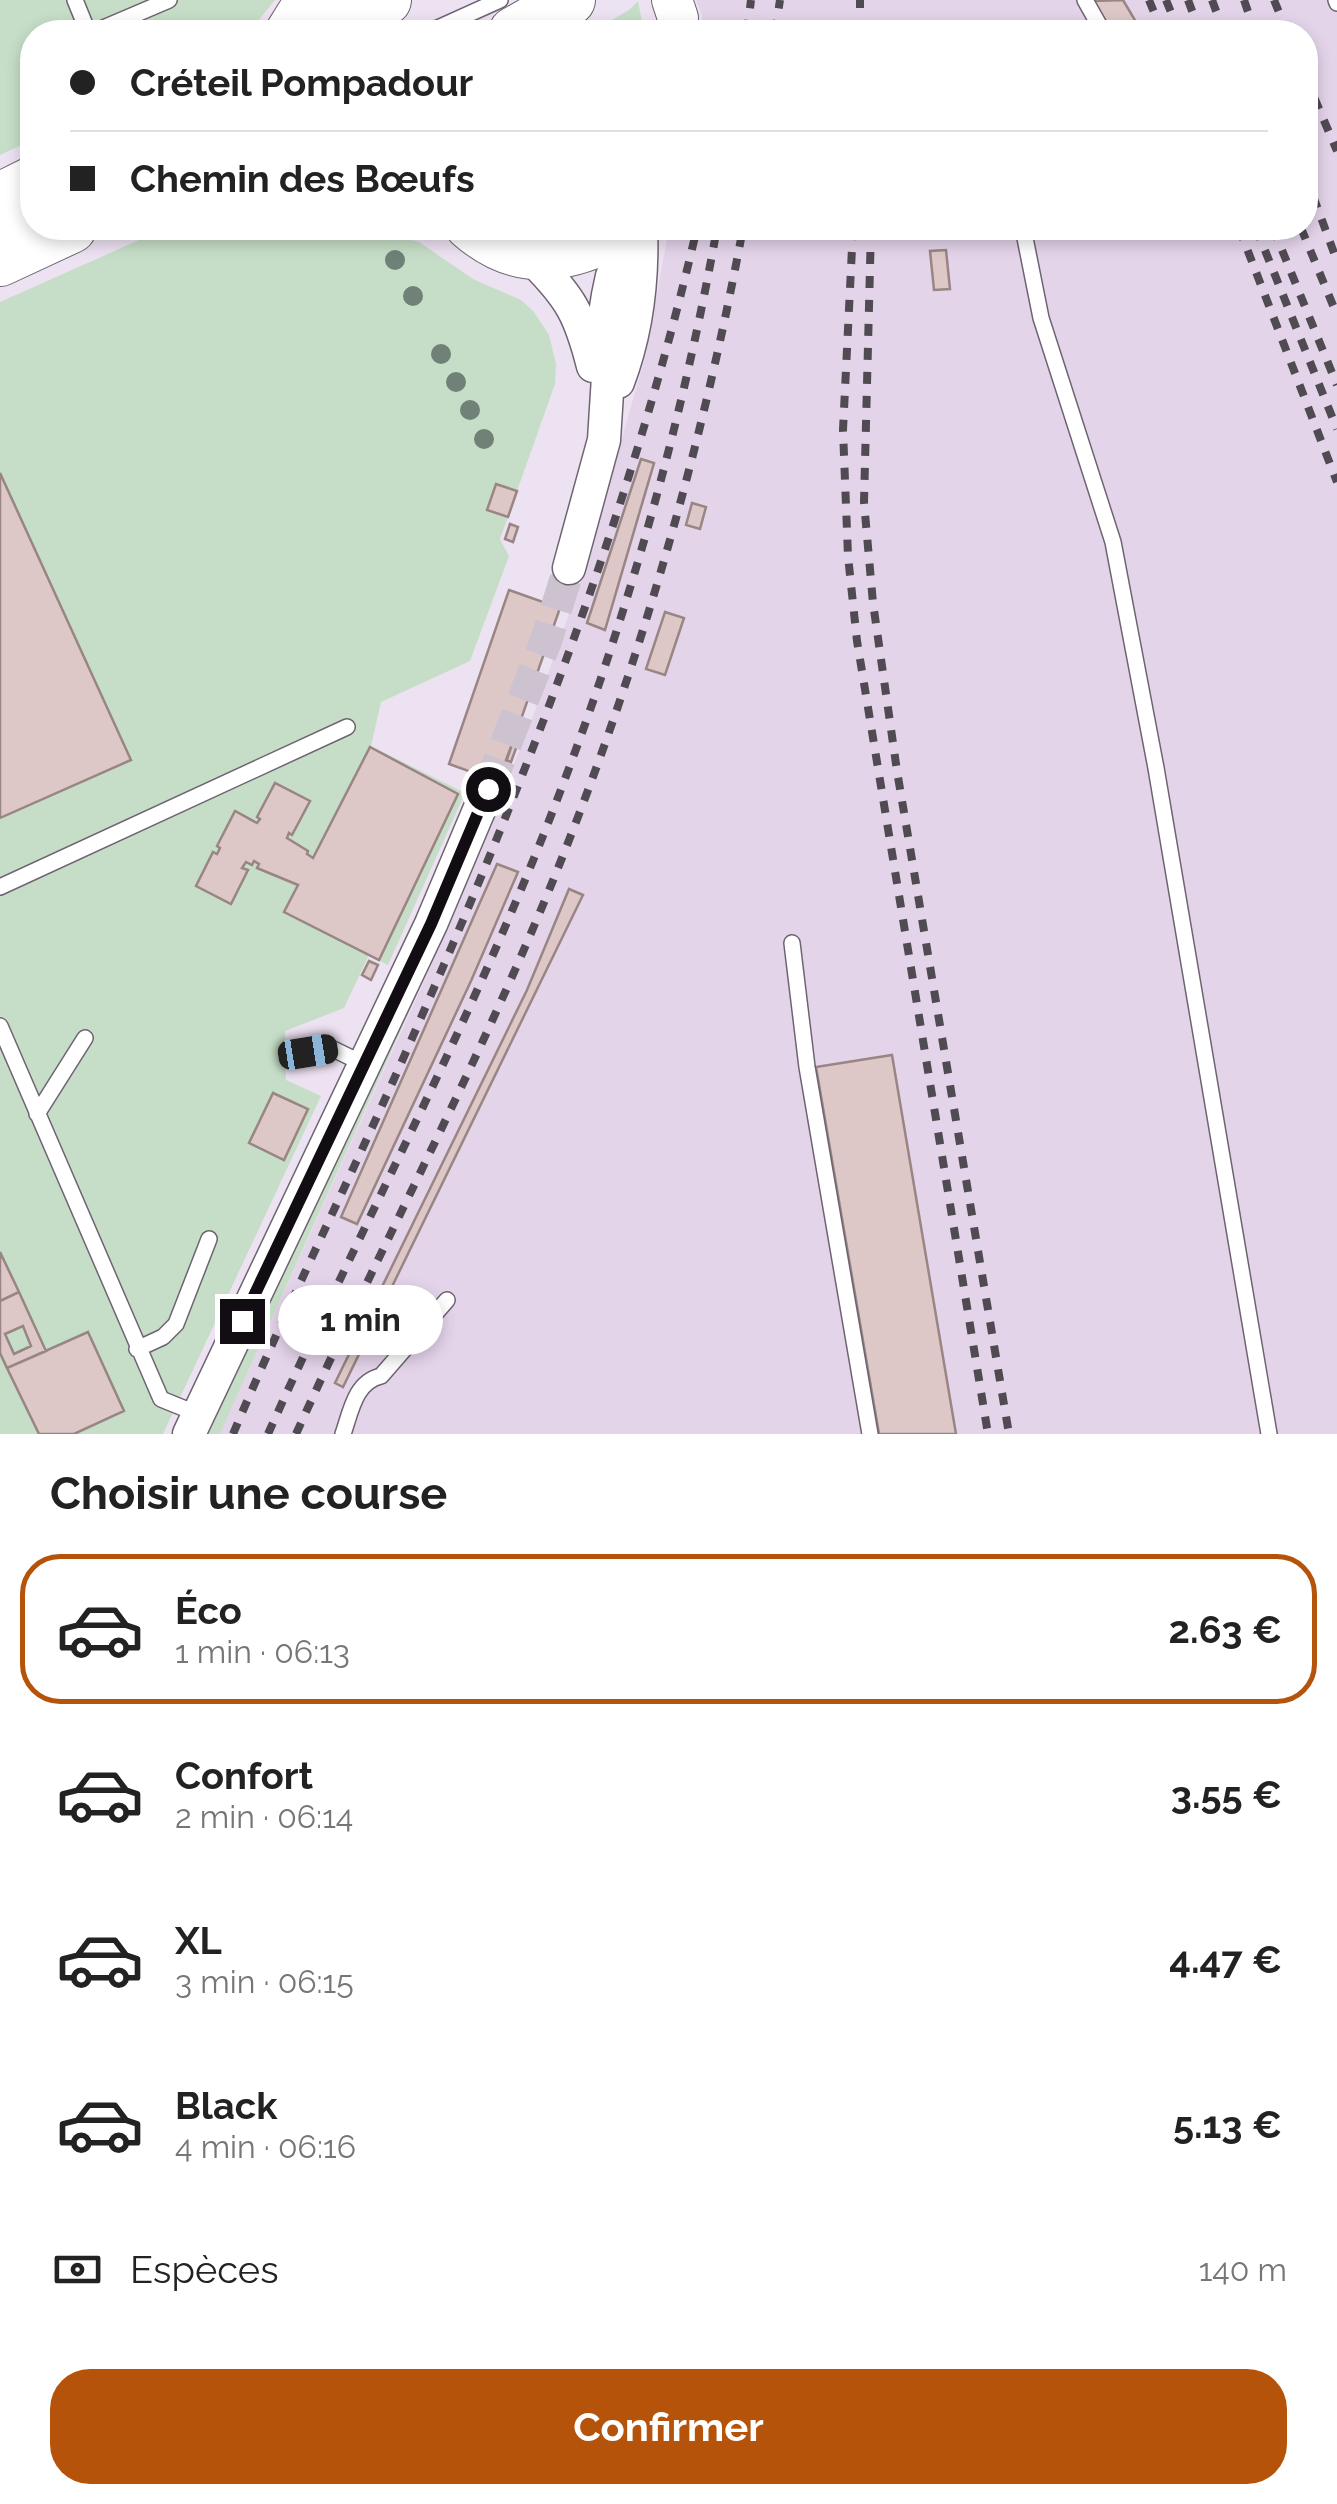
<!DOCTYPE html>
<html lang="fr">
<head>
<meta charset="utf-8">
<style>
	body { margin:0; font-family:Raleway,sans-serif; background:#f6f6f6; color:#222; height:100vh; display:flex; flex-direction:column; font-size:38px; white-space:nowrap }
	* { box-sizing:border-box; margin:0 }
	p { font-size:32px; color:#767676 }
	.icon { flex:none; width:55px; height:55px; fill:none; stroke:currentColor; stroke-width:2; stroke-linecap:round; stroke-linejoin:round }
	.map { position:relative; height:1434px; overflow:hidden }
	.sheet { display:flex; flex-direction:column; background:#fff; flex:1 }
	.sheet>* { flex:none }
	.banner { position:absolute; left:20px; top:20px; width:1298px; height:220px; border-radius:40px; box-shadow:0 5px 15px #0003; display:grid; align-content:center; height:220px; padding:0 50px; background:#fff }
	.end { position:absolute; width:45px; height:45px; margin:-22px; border:12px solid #110d12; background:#fff; box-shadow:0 0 0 5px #fff }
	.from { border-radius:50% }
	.bubble { position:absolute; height:70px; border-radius:35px; background:#fff; box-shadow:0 5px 15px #0003; font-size:32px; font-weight:700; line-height:70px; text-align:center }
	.car { position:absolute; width:30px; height:60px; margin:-30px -15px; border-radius:12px; box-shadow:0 0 8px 2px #0007; background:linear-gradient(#222 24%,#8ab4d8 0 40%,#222 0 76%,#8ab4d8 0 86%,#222 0) }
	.banner b { display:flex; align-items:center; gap:35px; height:95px; font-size:38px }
	.banner b+b { border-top:2px solid #e0e0e0 }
	.banner i { width:25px; height:25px; background:#222 }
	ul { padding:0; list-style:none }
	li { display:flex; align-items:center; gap:30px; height:150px; margin:0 20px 15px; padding:0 30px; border:5px solid transparent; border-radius:40px }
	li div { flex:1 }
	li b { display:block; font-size:38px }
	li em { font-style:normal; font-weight:700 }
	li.selected { border-color:#b45309 }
	li>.icon { width:90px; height:90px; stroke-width:1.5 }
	h2 { padding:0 50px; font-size:45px; line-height:120px }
	.pay { display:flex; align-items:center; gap:25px; height:110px; padding:0 50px; font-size:38px }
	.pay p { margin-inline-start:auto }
	.primary-button { display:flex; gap:20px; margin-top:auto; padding:20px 50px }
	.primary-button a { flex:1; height:115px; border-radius:40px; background:#b45309; color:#fff; font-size:40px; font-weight:700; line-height:115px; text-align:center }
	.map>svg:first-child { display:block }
	.built { fill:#e4d4ea }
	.green { fill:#c6dec7 }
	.building { fill:#ddc8c7; stroke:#988584; stroke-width:2.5; fill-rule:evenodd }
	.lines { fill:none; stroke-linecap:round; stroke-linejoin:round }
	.minor-tunnel { stroke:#ccc2d0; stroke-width:32; stroke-dasharray:32 16; stroke-linecap:butt }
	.service-casing { stroke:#6e6471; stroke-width:18 }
	.minor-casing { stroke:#6e6471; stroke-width:35 }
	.tertiary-casing { stroke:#6e6471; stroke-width:42 }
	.primary-casing { stroke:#6e6471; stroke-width:52 }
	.service { stroke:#fff; stroke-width:15 }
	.minor { stroke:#fff; stroke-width:32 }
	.tertiary { stroke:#fff; stroke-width:40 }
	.primary { stroke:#fff; stroke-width:50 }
	.rail { stroke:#504a52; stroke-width:8; stroke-dasharray:12 12; stroke-linecap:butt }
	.tree { fill:#708277 }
	.route { stroke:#110d12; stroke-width:12 }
</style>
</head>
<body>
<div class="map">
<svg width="1337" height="1434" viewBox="0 0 1337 1434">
	<rect width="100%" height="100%" fill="#ede2f2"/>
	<!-- built -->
	<path class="built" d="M 696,0 L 1337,0 L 1337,1434 L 220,1434 L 449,926 L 533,716 L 583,574 L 646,354 L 669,228 L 1305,228 L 1305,32 L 702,32 L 702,16 Z"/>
	<!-- green -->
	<path class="green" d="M 0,0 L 275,0 L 249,32 L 32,32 L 32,140 L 0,155 Z
		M 638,1 L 644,32 L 591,32 L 629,10 Z
		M 166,228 L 366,228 L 419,242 L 473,279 L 521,300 L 534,312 L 549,335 L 556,364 L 555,384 L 517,491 L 488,510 L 508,517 L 500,539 L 509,556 L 470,661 L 381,702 L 371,746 L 465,793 L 388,965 L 369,955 L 344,1008 L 285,1031 L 286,1080 L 321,1096 L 163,1434 L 0,1434 L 0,302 Z
		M 418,992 L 220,1434 L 200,1434 L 370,1081 Z"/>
	<!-- building -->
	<path class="building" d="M 1123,0 L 1142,32 L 1111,32 L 1093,1 Z
		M 946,250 L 950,289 L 934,290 L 930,251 Z
		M 641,459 L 654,463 L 605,630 L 587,623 Z
		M 0,473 L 131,760 L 0,818 Z
		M 496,484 L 517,491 L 508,517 L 487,510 Z
		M 692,503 L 706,507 L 700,529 L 686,525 Z
		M 510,524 L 518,527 L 513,542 L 505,539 Z
		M 509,590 L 560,608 L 499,782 L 449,764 Z
		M 665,612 L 684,618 L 665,675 L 646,669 Z
		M 521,720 L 526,721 L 511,762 L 506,760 Z
		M 370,747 L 458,794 L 379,960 L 284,912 L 298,885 L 257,868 L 259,864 L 254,861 L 252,865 L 246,862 L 242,868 L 248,870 L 231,904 L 196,886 L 213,852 L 217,854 L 220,848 L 217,846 L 235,811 L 257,823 L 260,819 L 257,817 L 275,783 L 310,801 L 292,835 L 289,833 L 287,838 L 308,851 L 307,854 L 313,858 Z
		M 497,864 L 518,872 L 471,981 L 357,1224 L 341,1217 Z
		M 569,889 L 583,895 L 343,1387 L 335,1383 L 527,990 Z
		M 369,961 L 378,965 L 371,980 L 362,975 Z
		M 892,1055 L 956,1434 L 879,1434 L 816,1067 Z
		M 273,1093 L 308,1109 L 284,1160 L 249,1143 Z
		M 0,1252 L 19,1292 L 0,1301 Z
		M 19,1292 L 46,1351 L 7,1368 L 0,1353 L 0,1301 ZM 23,1326 L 31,1346 L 14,1354 L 5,1334 Z
		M 88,1332 L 124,1411 L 74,1434 L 39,1434 L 7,1368 Z"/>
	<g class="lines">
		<!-- minor-tunnel -->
		<path class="minor-tunnel" d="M 488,789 L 546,641 L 569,568"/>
		<!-- service casing -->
		<g class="service-casing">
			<path id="service" d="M 75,0 L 88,32
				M 1085,0 L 1103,32
				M 1336,0 L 1337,3
				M 94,32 L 169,0
				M 429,32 L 500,0
				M 1023,228 L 1041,318 L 1113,542 L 1156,768 L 1269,1434
				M 0,229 L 32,214
				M 0,887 L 347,727
				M 792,943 L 807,1067 L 870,1434
				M 0,1026 L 161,1399 L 198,1414
				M 307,1052 L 331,1048 L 364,1064
				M 37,1114 L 85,1038
				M 137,1349 L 163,1337 L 176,1324 L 209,1239
				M 343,1434 C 351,1411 355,1382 381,1376 L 447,1300"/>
		</g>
		<!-- minor casing -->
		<g class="minor-casing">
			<path id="minor" d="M 534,261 C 571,298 580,315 593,366
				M 618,382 C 637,332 643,280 641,228
				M 569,568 L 604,440 L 609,361 L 605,314 L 608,295 L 612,276 L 640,228
				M 189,1434 L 431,924 L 488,789"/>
		</g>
		<!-- tertiary casing -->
		<g class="tertiary-casing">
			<path id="tertiary" d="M 672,0 L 678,18 L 678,32
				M 285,32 L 305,0
				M 466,228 C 522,278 578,261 636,228"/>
		</g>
		<!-- primary casing -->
		<g class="primary-casing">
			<path id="primary" d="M 312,32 L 361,8 L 386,0
				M 514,32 L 570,0
				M 0,198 L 32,182
				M 0,261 L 71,228"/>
		</g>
		<!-- service -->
		<use href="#service" class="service"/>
		<!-- minor -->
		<use href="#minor" class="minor"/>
		<!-- tertiary -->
		<use href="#tertiary" class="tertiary"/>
		<!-- primary -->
		<use href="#primary" class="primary"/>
		<!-- rail -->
		<path class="rail" d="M 1149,0 L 1162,32
			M 1166,0 L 1179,32
			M 1188,0 L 1200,32
			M 1212,0 L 1224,32
			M 1244,0 L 1255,32
			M 1274,0 L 1287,32
			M 747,32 L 751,0
			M 775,32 L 780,0
			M 860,32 L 860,0
			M 1305,76 L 1337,151
			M 1305,174 L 1337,261
			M 853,228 L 843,430 L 848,556 L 857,641 L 988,1434
			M 871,228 L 864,502 L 873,603 L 897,771 L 1009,1434
			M 1239,228 L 1337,482
			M 1256,228 L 1337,429
			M 1273,228 L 1337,385
			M 1301,228 L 1337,315
			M 233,1434 C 292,1294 360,1159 420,1020 C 532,764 634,500 697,228
			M 268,1434 C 344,1264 431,1099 505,927 C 602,704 674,468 717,228
			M 296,1434 C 383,1241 484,1055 562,858 C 643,654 703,443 743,228"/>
	</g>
	<!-- trees -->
	<g class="tree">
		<circle cx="395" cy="260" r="10"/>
		<circle cx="413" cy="296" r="10"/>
		<circle cx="441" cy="354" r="10"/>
		<circle cx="456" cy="382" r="10"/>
		<circle cx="470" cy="410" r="10"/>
		<circle cx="484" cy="439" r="10"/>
	</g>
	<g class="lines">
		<!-- route -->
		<path class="route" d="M 242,1321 L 431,924 L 488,789"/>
	</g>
</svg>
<i class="end from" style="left:488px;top:789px"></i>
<i class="end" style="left:242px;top:1321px"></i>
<div class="bubble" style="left:278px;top:1285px;width:165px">1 min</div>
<i class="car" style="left:308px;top:1052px;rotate:81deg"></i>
<div class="banner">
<b><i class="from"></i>Créteil Pompadour</b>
<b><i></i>Chemin des Bœufs</b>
</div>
</div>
<section class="sheet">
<h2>Choisir une course</h2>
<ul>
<li class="selected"><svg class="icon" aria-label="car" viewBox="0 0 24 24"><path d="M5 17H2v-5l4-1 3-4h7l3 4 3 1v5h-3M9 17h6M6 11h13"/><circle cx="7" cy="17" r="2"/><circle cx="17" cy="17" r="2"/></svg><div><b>Éco</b><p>1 min · 06:13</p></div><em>2.63 €</em></li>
<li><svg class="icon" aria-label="car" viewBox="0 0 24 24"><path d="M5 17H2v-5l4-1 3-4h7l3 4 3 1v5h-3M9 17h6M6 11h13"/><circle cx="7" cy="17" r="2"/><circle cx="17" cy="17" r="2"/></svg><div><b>Confort</b><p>2 min · 06:14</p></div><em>3.55 €</em></li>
<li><svg class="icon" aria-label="car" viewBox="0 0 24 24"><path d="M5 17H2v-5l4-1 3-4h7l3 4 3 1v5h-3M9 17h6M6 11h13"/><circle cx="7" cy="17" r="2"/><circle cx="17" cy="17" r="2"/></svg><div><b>XL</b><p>3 min · 06:15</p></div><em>4.47 €</em></li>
<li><svg class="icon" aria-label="car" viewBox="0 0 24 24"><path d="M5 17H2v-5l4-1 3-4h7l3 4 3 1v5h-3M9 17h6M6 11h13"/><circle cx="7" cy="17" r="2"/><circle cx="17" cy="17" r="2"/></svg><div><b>Black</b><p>4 min · 06:16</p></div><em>5.13 €</em></li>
</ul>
<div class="pay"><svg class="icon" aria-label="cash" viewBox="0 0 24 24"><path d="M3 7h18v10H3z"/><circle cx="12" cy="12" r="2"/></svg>Espèces<p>140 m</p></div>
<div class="primary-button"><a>Confirmer</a></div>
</section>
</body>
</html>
